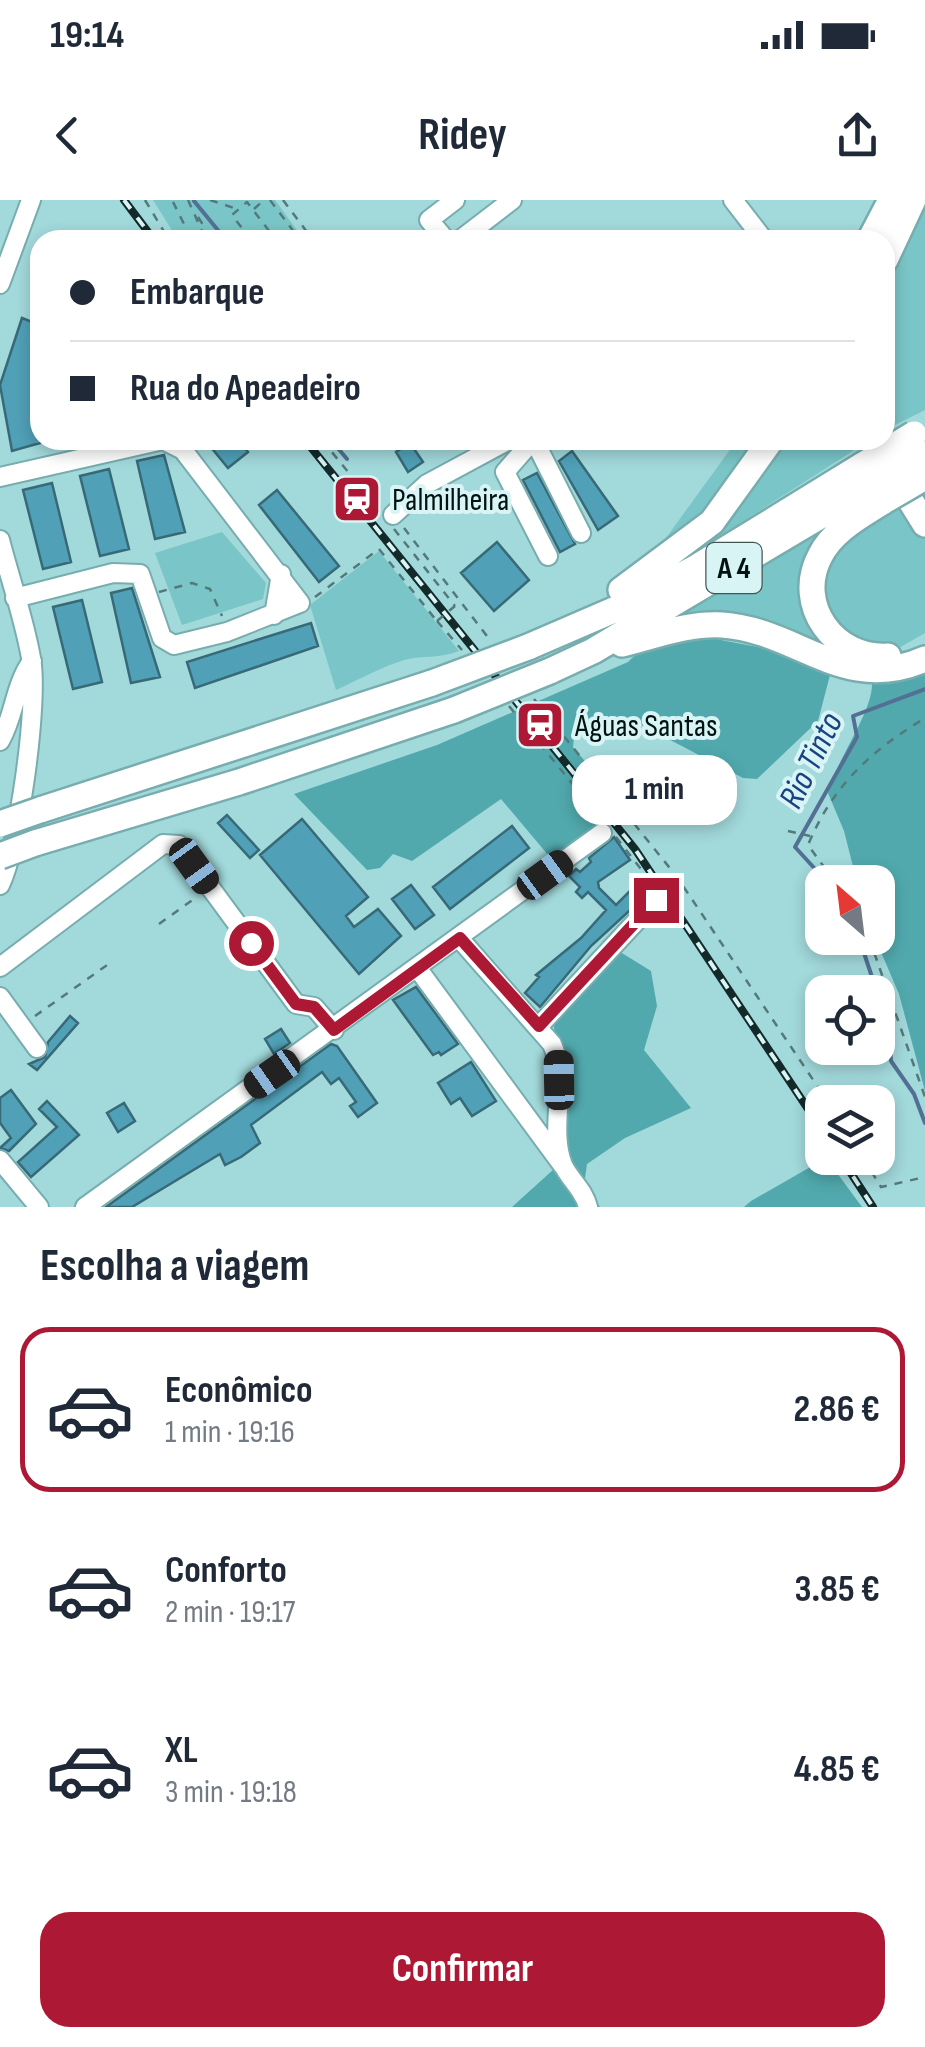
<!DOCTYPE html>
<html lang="pt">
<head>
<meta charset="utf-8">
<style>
	body { margin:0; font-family:"Sofia Sans Condensed",sans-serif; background:#f6f6f7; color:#1f2937; height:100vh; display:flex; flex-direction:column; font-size:38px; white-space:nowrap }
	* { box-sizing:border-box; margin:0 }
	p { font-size:32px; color:#747a83 }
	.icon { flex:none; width:55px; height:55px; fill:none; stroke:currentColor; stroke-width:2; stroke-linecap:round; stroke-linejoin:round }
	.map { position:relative; height:1007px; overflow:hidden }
	.details { display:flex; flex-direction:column; background:#fff; flex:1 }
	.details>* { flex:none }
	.hud { position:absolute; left:30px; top:30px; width:865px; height:220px; border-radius:30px; box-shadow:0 5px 15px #0003; display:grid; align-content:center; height:220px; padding:0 40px; background:#fff }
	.needle { width:65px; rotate:332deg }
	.buttons { position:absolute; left:805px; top:665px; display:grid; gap:20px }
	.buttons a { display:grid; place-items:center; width:90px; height:90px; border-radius:20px; background:#fff; box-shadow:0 5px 15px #0003; font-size:50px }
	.end { position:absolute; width:45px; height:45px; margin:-22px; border:12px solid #ad1834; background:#fff; box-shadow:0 0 0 5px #fff }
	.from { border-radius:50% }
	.bubble { position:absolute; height:70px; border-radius:30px; background:#fff; box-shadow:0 5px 15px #0003; font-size:32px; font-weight:700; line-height:70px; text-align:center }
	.car { position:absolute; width:30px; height:60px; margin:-30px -15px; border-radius:12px; box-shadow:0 0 8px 2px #0007; background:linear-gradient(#222 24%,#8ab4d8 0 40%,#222 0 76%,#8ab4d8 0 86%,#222 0) }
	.hud b { display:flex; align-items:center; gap:35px; height:95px; font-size:38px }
	.hud b+b { border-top:2px solid #e0e1e3 }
	.hud i { width:25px; height:25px; background:#1f2937 }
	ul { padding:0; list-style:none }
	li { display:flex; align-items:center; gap:30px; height:165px; margin:0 20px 15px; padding:0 20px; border:5px solid transparent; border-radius:30px }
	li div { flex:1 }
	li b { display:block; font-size:38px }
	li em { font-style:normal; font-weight:700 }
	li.on { border-color:#ad1834 }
	li>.icon { width:90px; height:90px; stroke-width:1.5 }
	h2 { padding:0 40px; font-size:45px; line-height:120px }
	.button { display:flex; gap:20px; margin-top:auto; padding:20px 40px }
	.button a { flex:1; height:115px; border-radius:30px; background:#ad1834; color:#fff; font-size:40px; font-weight:700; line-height:115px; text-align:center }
	.status { display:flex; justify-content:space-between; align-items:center; height:70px; padding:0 50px; background:#fff; direction:ltr }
	.status svg { height:28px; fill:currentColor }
	header { display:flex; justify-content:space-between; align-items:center; height:130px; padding:0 40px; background:#fff; font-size:45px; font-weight:700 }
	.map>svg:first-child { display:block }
	.green { fill:#7ac5c7 }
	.forest { fill:#51a9ad }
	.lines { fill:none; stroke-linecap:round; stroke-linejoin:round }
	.stream { stroke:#537094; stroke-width:4 }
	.building { fill:#50a0b7; stroke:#386977; stroke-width:2.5 }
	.minor-casing { stroke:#77adaf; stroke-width:22 }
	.highway-casing { stroke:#77adaf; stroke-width:30 }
	.path { stroke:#54797b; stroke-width:2.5; stroke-dasharray:8 8; stroke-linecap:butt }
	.minor { stroke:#fff; stroke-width:18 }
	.highway { stroke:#fff; stroke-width:25 }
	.rail-casing { stroke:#13292a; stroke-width:8 }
	.rail { stroke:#d9f4f5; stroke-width:4; stroke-dasharray:11; stroke-linecap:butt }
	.highway-bridge-casing { stroke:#77adaf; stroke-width:30; stroke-linecap:butt }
	.path-bridge { stroke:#54797b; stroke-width:2.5; stroke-dasharray:8 8; stroke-linecap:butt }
	.highway-bridge { stroke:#fff; stroke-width:25 }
	.route { stroke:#ad1834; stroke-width:12 }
	.labels { text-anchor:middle; stroke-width:8; stroke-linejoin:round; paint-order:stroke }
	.shield { fill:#d9f4f5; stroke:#415657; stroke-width:2.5 }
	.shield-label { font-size:30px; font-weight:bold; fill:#001213 }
	.poi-label { font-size:32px; fill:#001213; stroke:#d9f4f5; text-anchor:start }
	.water-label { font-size:35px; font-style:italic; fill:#194281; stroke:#d9f4f5 }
</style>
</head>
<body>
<div class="status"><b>19:14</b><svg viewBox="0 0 49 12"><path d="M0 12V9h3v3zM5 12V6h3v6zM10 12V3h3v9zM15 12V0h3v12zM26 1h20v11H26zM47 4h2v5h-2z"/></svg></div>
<header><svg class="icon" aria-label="back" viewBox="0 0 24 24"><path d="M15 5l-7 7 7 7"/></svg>Ridey<svg class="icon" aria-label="share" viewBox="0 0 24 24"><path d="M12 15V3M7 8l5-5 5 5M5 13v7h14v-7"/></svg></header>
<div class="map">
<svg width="925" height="1007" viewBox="0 0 925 1007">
	<rect width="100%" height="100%" fill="#a2d9db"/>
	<!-- green -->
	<path class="green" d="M 153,0 L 275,0 L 304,40 L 178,40 Z
		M 925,1 L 925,210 L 891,227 L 885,216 L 885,88 Z
		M 737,240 L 754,240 C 727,281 701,324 658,349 Z
		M 779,240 L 867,242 L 698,350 L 697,346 Z
		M 900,302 L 925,339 L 925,433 L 897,449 L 849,442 L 823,408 L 823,367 L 835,348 Z
		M 222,332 L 266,383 L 263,399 L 182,425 L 155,353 Z
		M 822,332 L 803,409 L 817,438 L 837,452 L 667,422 Z
		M 379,351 L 459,451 C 439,459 423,455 404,460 C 381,467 358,480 336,490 L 310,405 Z"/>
	<!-- forest -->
	<path class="forest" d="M 705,437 L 773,450 L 830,475 L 818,521 L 757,579 L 743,578 L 630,519 L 596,521 L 575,530 L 573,547 L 624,608 L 554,662 L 501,599 L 412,661 L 393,654 L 380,668 L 367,670 L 294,594 L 437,545 L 628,462 C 645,443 681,441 705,437 Z
		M 925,471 L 925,891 L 899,794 L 875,738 L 878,682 L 857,682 L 844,631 L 828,593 C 837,558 873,512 872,483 Z
		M 617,750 L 651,771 L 657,806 L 644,850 L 691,908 L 625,938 L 587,964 L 584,985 L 600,1007 L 512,1007 L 554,969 L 561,921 L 554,826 L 563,805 Z
		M 826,958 L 862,1007 L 744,1007 L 751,1001 Z"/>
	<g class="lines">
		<!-- stream -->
		<path class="stream" d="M 194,1 L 226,40
			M 331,240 L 347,259
			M 827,682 L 795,647 L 857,537 L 853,516 L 925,489
			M 859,738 L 877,792
			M 878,793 L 889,828 L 891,861 L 914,894 L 925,923"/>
	</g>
	<!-- building -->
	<path class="building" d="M 22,118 L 40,125 L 40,243 L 12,251 L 0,185 Z
		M 205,240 L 238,240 L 248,252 L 228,268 Z
		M 410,243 L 423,262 L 408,272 L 396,252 Z
		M 572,251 L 618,316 L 598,330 L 559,261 Z
		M 164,255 L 185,332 L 155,339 L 137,261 Z
		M 109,269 L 129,349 L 100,356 L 80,276 Z
		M 537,273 L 575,344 L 560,352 L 523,280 Z
		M 52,283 L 71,362 L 43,369 L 23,290 Z
		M 277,290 L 339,366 L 319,382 L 259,305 Z
		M 497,342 L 529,380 L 494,411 L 461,373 Z
		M 132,388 L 160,477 L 131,483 L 111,393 Z
		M 82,400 L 102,482 L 73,489 L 53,407 Z
		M 311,423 L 318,446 L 195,488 L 187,462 Z
		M 227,615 L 259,650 L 250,658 L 218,623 Z
		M 302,619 L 368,697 L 346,716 L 354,727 L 378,709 L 401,736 L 359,774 L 260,655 Z
		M 512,626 L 529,648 L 450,709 L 433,687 Z
		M 614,637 L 630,660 L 598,682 L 599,688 L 616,705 L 645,676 L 654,688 L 591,746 L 540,807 L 525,793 L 539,777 L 536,775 L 581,738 L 606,710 L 588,692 L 582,698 L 576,692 L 580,687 L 569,676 L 576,669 L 580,672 L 591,662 L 589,658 Z
		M 411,685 L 434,715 L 415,729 L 392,699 Z
		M 416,787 L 458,844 L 441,855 L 439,852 L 433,855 L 393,800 Z
		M 70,816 L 78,823 L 37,870 L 29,864 L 45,857 L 48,842 Z
		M 281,829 L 290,843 L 274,854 L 265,839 Z
		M 331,844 L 337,846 L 377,903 L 358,917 L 350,906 L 356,902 L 339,878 L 331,884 L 322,872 L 251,925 L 260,943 L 241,957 L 225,965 L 220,954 L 132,1007 L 106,1007 Z
		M 471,862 L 496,901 L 472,916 L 460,898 L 451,904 L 438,883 Z
		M 11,890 L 36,924 L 9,951 L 0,948 L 11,938 L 0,923 L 0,898 Z
		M 47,901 L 79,935 L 31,977 L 18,962 L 57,927 L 39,909 Z
		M 124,903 L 135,921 L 118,932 L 107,913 Z"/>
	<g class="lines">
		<!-- minor casing -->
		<g class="minor-casing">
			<path id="minor" d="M 733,0 L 764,40
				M 446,40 L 429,20 L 455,0
				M 460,40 L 512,0
				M 0,84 L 31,0
				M 533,240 L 505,272 L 548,356
				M 534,240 L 581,333
				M 0,277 L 163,240 L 183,250 L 300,403 L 227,432 L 174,445 L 162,438 L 140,374 L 113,373 L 15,398
				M 393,315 L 427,284 L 507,241
				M 0,340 C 10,379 24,418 31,458 C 39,501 19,646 0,685
				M 274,415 L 281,374
				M 0,541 C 15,515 14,486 32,461
				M 459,738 L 552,844 C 569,882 548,927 563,965 C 570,980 584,990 588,1007
				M 0,767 L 163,644 L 179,645 L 296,804 L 314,807 L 334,830
				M 418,769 L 563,966
				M 0,797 L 37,848
				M 539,826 L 656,700
				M 0,960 L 39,1007
				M 85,1007 L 602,633"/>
		</g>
		<!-- highway casing -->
		<g class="highway-casing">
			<path id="highway" d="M 870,40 L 891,0
				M 885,60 L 913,0
				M 873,240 L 925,324
				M 884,301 C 861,316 833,330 820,356 C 794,405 835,460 888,456
				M 621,390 L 712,322 L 771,240
				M 622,444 C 655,436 688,423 722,425 C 798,430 844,495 925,459
				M 528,447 L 630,403 L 697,367 L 863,265
				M 550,471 L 593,451 L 874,284
				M 40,610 L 432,483
				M 35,643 L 239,582 L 454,510"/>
		</g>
		<!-- path -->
		<path class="path" d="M 145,0 L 169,40
			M 188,0 L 206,40
			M 210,0 L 237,9
			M 270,0 L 300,40
			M 283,0 L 313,40
			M 173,2 L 192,40
			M 254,9 L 264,0
			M 198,17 L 213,40
			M 251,40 L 232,15 L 247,2 L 276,40
			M 258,40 L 262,40
			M 322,240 L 380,311
			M 404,328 L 490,440
			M 394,329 L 455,406
			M 159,392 L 192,383 L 210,389 L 222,416
			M 315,397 L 379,349 L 436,420
			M 437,421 L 462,450
			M 534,499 L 677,677 L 828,902
			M 509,506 L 602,620
			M 788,631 L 810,636
			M 616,637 L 654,686
			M 835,682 L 808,645 C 833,585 871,551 925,518
			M 159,724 L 198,696
			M 869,738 L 925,897
			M 35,816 L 110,763
			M 863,958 L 881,987 L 925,977"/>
		<!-- minor -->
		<use href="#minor" class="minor"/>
		<!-- highway -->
		<use href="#highway" class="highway"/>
		<!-- rail casing -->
		<g class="rail-casing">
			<path id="rail" d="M 124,0 L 154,40
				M 305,240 L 635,649 L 822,930
				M 841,958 L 873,1007"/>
		</g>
		<!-- rail -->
		<use href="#rail" class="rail"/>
		<!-- highway-bridge casing -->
		<g class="highway-bridge-casing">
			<path id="highway-bridge" d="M 863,265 L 914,234
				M 874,284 L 925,254
				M 884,301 L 925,277
				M 432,483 L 528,447
				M 454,510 L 550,471
				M 0,624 L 40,610
				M 0,656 L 35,643"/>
		</g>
		<!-- path-bridge -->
		<path class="path-bridge" d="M 437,421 L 455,406"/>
		<!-- highway-bridge -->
		<use href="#highway-bridge" class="highway-bridge"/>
	</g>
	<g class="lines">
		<!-- route -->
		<path class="route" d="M 251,743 L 296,804 L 314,807 L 334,830 L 460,738 L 539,826 L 656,700"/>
	</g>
	<!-- icons -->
	<defs>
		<g id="station-square" transform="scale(2.5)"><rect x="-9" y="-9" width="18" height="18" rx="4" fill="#ad1834" stroke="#d9f4f5"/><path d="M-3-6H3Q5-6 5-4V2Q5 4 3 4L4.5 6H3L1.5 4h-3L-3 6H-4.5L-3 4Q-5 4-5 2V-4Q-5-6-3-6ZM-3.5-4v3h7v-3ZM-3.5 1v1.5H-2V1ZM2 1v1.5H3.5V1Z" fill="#fff"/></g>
	</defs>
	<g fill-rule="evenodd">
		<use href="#station-square" x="357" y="299"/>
		<use href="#station-square" x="540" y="525"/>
	</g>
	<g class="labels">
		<!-- shield labels -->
		<rect class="shield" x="706.5" y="343" width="55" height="50" rx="8"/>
		<g class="shield-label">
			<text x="734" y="378">A 4</text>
		</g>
		<!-- poi labels -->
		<g class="poi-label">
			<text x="392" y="310">Palmilheira</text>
			<text x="575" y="536">Águas Santas</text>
		</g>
		<!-- water labels -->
		<g class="water-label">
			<text transform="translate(810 560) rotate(-64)" y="12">Rio Tinto</text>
		</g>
	</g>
</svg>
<div class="buttons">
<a><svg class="needle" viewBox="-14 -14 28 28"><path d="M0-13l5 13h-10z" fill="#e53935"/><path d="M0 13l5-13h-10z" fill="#747a83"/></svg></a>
<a><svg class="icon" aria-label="locate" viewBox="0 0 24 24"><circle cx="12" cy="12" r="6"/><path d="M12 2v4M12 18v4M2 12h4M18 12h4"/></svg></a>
<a><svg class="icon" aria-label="layers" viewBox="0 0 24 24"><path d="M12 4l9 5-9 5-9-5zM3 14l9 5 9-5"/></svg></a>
</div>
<i class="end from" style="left:251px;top:743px"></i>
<i class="end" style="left:656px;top:700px"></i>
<div class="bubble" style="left:572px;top:555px;width:165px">1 min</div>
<i class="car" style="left:194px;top:666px;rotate:144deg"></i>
<i class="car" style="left:545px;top:675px;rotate:54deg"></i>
<i class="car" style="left:272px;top:874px;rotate:235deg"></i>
<i class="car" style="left:559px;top:880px;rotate:359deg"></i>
<div class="hud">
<b><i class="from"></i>Embarque</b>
<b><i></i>Rua do Apeadeiro</b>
</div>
</div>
<section class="details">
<h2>Escolha a viagem</h2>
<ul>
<li class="on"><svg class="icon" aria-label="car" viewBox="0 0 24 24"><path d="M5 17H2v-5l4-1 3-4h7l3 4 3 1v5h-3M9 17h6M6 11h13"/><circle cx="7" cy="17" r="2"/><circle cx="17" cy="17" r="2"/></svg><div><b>Econômico</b><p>1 min · 19:16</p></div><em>2.86 €</em></li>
<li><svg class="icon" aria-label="car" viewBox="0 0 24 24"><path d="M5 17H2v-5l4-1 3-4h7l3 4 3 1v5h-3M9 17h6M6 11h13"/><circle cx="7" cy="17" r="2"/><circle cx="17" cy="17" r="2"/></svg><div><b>Conforto</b><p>2 min · 19:17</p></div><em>3.85 €</em></li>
<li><svg class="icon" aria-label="car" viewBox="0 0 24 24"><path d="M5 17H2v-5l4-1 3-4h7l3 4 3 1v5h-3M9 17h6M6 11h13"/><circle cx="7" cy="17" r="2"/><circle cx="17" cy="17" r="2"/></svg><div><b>XL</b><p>3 min · 19:18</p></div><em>4.85 €</em></li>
</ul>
<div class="button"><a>Confirmar</a></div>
</section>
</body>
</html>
